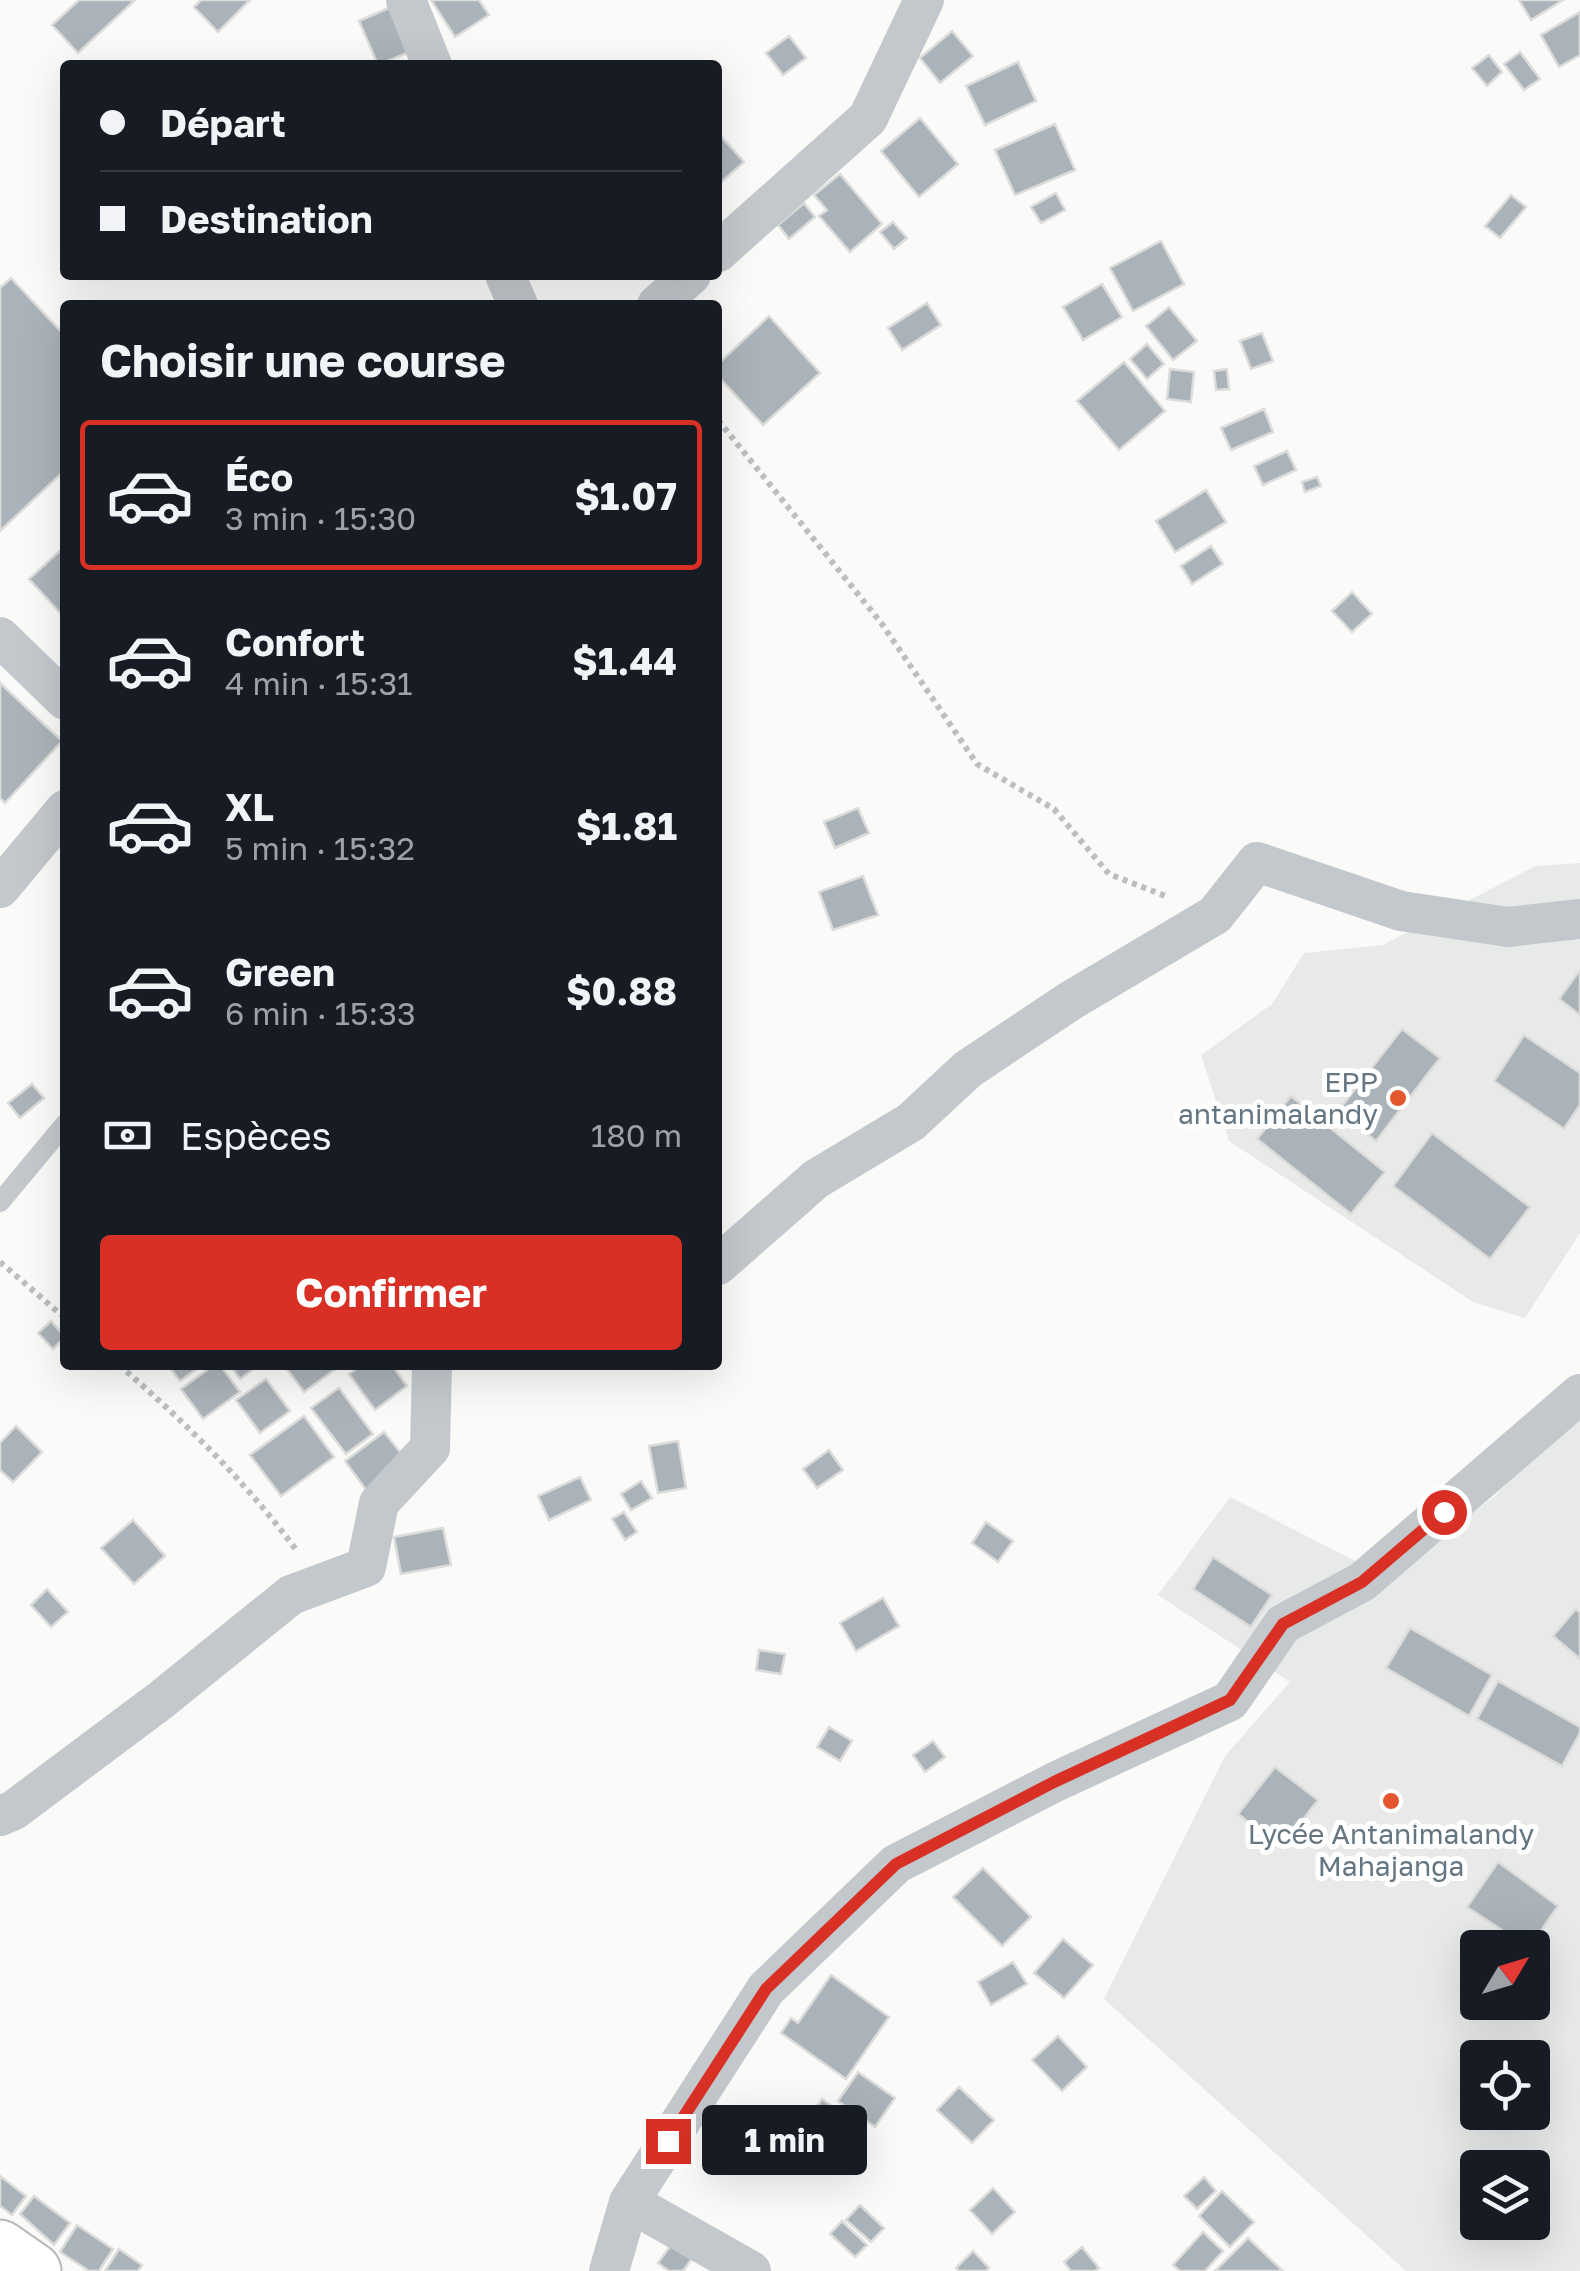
<!DOCTYPE html>
<html lang="fr">
<head>
<meta charset="utf-8">
<style>
	body { margin:0; font-family:"Golos Text",sans-serif; background:#20242c; color:#f1f3f6; height:100vh; display:flex; flex-direction:column; font-size:38px; white-space:nowrap }
	* { box-sizing:border-box; margin:0 }
	p { font-size:32px; color:#9ea1a6 }
	.icon { flex:none; width:55px; height:55px; fill:none; stroke:currentColor; stroke-width:2; stroke-linecap:round; stroke-linejoin:round }
	.map { position:relative; flex:1; overflow:hidden }
	.sheet { position:absolute; left:60px; top:300px; width:662px; height:1070px; display:flex; flex-direction:column; background:#171b24; border-radius:10px; box-shadow:0 10px 40px #0002 }
	.sheet>* { flex:none }
	.top-card { position:absolute; left:60px; top:60px; width:662px; height:220px; border-radius:10px; box-shadow:0 10px 40px #0002; display:grid; align-content:center; height:220px; padding:0 40px; background:#171b24 }
	.needle { width:65px; rotate:52deg }
	.tools { position:absolute; left:1460px; top:1930px; display:grid; gap:20px }
	.tools a { display:grid; place-items:center; width:90px; height:90px; border-radius:10px; background:#171b24; box-shadow:0 10px 40px #0002; font-size:50px }
	.end { position:absolute; width:45px; height:45px; margin:-22px; border:12px solid #d93025; background:#fff; box-shadow:0 0 0 5px #fff }
	.from { border-radius:50% }
	.bubble { position:absolute; height:70px; border-radius:10px; background:#171b24; box-shadow:0 10px 40px #0002; font-size:32px; font-weight:700; line-height:70px; text-align:center }
	.top-card b { display:flex; align-items:center; gap:35px; height:95px; font-size:38px }
	.top-card b+b { border-top:2px solid #363941 }
	.top-card i { width:25px; height:25px; background:#f1f3f6 }
	ul { padding:0; list-style:none }
	li { display:flex; align-items:center; gap:30px; height:150px; margin:0 20px 15px; padding:0 20px; border:5px solid transparent; border-radius:10px }
	li div { flex:1 }
	li b { display:block; font-size:38px }
	li em { font-style:normal; font-weight:700 }
	li.on { border-color:#d93025 }
	li>.icon { width:90px; height:90px; stroke-width:1.5 }
	h2 { padding:0 40px; font-size:45px; line-height:120px }
	.pay { display:flex; align-items:center; gap:25px; height:110px; padding:0 40px; font-size:38px }
	.pay p { margin-inline-start:auto }
	.primary-button { display:flex; gap:20px; margin-top:auto; padding:20px 40px }
	.primary-button a { flex:1; height:115px; border-radius:10px; background:#d93025; color:#fff; font-size:40px; font-weight:700; line-height:115px; text-align:center }
	.map>svg:first-child { display:block }
	.built { fill:#e8e9e9; fill-rule:evenodd }
	.building { fill:#aab3b9; stroke:#dcdcda; stroke-width:2.5 }
	.lines { fill:none; stroke-linecap:round; stroke-linejoin:round }
	.primary-casing { stroke:#b5babe; stroke-width:59 }
	.path { stroke:#bbbfc2; stroke-width:6; stroke-dasharray:5 5; stroke-linecap:butt }
	.lane { stroke:#c3c8cc; stroke-width:20 }
	.street { stroke:#c3c8cc; stroke-width:40 }
	.primary { stroke:#fff; stroke-width:55 }
	.route { stroke:#d93025; stroke-width:12 }
	.poi-dot { fill:#e4572e; stroke:#fff; stroke-width:4 }
	.labels { text-anchor:middle; stroke-width:10; stroke-linejoin:round; paint-order:stroke }
	.poi-label { font-size:28px; fill:#657683; stroke:#fff; text-anchor:end }
</style>
</head>
<body>
<div class="map">
<svg width="1580" height="2271" viewBox="0 0 1580 2271">
	<rect width="100%" height="100%" fill="#fafaf8"/>
	<!-- built -->
	<path class="built" d="M 1580,863 L 1580,1233 L 1525,1318 L 1473,1302 L 1229,1141 L 1201,1055 L 1272,1004 L 1304,953 L 1383,945 L 1535,866 Z
		M 1580,1408 L 1580,2271 L 1406,2271 L 1104,1999 L 1225,1756 L 1290,1682 L 1158,1595 L 1230,1497 L 1389,1578 L 1496,1495 ZM 1478,1948 L 1532,1948 L 1532,2002 L 1478,2002 ZM 1478,2058 L 1532,2058 L 1532,2112 L 1478,2112 ZM 1478,2168 L 1532,2168 L 1532,2222 L 1478,2222 Z"/>
	<!-- building -->
	<path class="building" d="M 79,0 L 135,0 L 78,53 L 52,25 Z
		M 201,0 L 250,0 L 218,32 L 194,7 Z
		M 431,0 L 479,0 L 489,15 L 455,37 Z
		M 1519,0 L 1563,0 L 1531,20 Z
		M 393,6 L 412,51 L 378,65 L 359,21 Z
		M 1580,12 L 1580,55 L 1559,67 L 1541,35 Z
		M 952,31 L 973,56 L 940,83 L 920,58 Z
		M 789,36 L 806,58 L 783,75 L 766,53 Z
		M 1520,52 L 1540,79 L 1524,90 L 1504,64 Z
		M 1489,55 L 1502,72 L 1487,86 L 1472,68 Z
		M 1018,62 L 1036,101 L 985,125 L 966,86 Z
		M 920,118 L 958,164 L 919,197 L 881,151 Z
		M 1055,124 L 1075,170 L 1015,195 L 995,150 Z
		M 718,133 L 744,162 L 718,185 Z
		M 840,174 L 882,224 L 850,252 L 819,216 L 827,210 L 814,195 Z
		M 1056,193 L 1065,210 L 1041,223 L 1031,207 Z
		M 1511,195 L 1526,207 L 1500,238 L 1485,226 Z
		M 804,203 L 815,217 L 789,239 L 778,225 Z
		M 893,222 L 907,238 L 894,249 L 880,232 Z
		M 1161,241 L 1184,284 L 1133,311 L 1110,268 Z
		M 11,278 L 65,336 L 65,470 L 0,531 L 0,288 Z
		M 1102,284 L 1122,317 L 1083,340 L 1063,307 Z
		M 927,303 L 941,325 L 902,350 L 888,328 Z
		M 1169,307 L 1197,341 L 1173,360 L 1146,326 Z
		M 769,316 L 820,373 L 763,425 L 718,376 L 718,364 Z
		M 1262,333 L 1273,361 L 1251,369 L 1240,341 Z
		M 1147,344 L 1164,364 L 1147,379 L 1130,359 Z
		M 1124,362 L 1165,411 L 1119,450 L 1077,401 Z
		M 1170,369 L 1194,372 L 1191,402 L 1167,399 Z
		M 1227,369 L 1229,389 L 1216,390 L 1214,371 Z
		M 1264,409 L 1273,432 L 1231,450 L 1221,428 Z
		M 1287,451 L 1296,470 L 1263,485 L 1254,466 Z
		M 1317,477 L 1321,486 L 1305,492 L 1302,482 Z
		M 1206,490 L 1226,522 L 1175,552 L 1156,521 Z
		M 65,546 L 65,618 L 29,579 Z
		M 1211,546 L 1223,564 L 1192,584 L 1181,566 Z
		M 1352,592 L 1372,614 L 1352,632 L 1332,611 Z
		M 0,683 L 62,741 L 5,803 L 0,798 Z
		M 858,808 L 869,833 L 835,848 L 824,822 Z
		M 863,876 L 878,915 L 833,930 L 819,892 Z
		M 1580,970 L 1580,1015 L 1559,999 Z
		M 1402,1029 L 1440,1058 L 1376,1141 L 1338,1111 Z
		M 1524,1035 L 1580,1073 L 1580,1105 L 1564,1129 L 1494,1081 Z
		M 32,1084 L 44,1098 L 20,1118 L 8,1103 Z
		M 1291,1096 L 1385,1172 L 1351,1214 L 1257,1139 Z
		M 1432,1133 L 1530,1207 L 1490,1259 L 1393,1186 Z
		M 51,1321 L 65,1337 L 53,1349 L 38,1333 Z
		M 168,1365 L 202,1365 L 180,1381 Z
		M 214,1365 L 220,1365 L 240,1392 L 203,1419 L 181,1389 Z
		M 230,1365 L 259,1365 L 240,1379 Z
		M 284,1365 L 341,1365 L 304,1392 Z
		M 362,1365 L 392,1365 L 407,1386 L 375,1410 L 349,1374 Z
		M 266,1379 L 290,1411 L 260,1433 L 236,1400 Z
		M 339,1388 L 373,1434 L 346,1454 L 311,1408 Z
		M 304,1416 L 334,1457 L 281,1496 L 250,1455 Z
		M 16,1426 L 42,1452 L 13,1482 L 0,1470 L 0,1443 Z
		M 384,1432 L 400,1452 L 372,1498 L 345,1461 Z
		M 678,1441 L 686,1488 L 658,1493 L 649,1446 Z
		M 829,1450 L 843,1470 L 817,1488 L 803,1469 Z
		M 580,1477 L 591,1500 L 549,1520 L 538,1496 Z
		M 641,1481 L 652,1498 L 631,1510 L 621,1494 Z
		M 624,1512 L 637,1532 L 625,1540 L 612,1519 Z
		M 133,1520 L 165,1556 L 134,1584 L 101,1548 Z
		M 986,1522 L 1013,1541 L 998,1562 L 972,1543 Z
		M 443,1528 L 451,1565 L 401,1574 L 394,1537 Z
		M 1213,1557 L 1272,1595 L 1251,1627 L 1193,1589 Z
		M 47,1589 L 68,1612 L 51,1627 L 31,1605 Z
		M 883,1598 L 899,1626 L 856,1651 L 840,1623 Z
		M 1576,1609 L 1580,1613 L 1580,1659 L 1553,1636 Z
		M 1410,1628 L 1492,1675 L 1469,1716 L 1386,1668 Z
		M 759,1650 L 785,1654 L 781,1674 L 756,1670 Z
		M 1498,1681 L 1580,1727 L 1580,1733 L 1562,1766 L 1477,1719 Z
		M 829,1727 L 852,1741 L 840,1761 L 817,1747 Z
		M 933,1741 L 945,1757 L 925,1772 L 913,1755 Z
		M 1275,1767 L 1318,1800 L 1281,1848 L 1238,1814 Z
		M 1498,1862 L 1558,1906 L 1529,1948 L 1467,1907 Z
		M 983,1868 L 1031,1917 L 1002,1946 L 953,1897 Z
		M 1063,1939 L 1093,1965 L 1064,1998 L 1034,1973 Z
		M 1013,1962 L 1027,1984 L 991,2005 L 978,1982 Z
		M 831,1975 L 889,2017 L 846,2079 L 781,2033 L 791,2018 L 798,2023 Z
		M 1058,2036 L 1087,2067 L 1062,2091 L 1032,2060 Z
		M 858,2072 L 895,2098 L 875,2127 L 838,2101 Z
		M 959,2087 L 994,2120 L 972,2143 L 937,2110 Z
		M 822,2099 L 847,2117 L 826,2146 L 801,2129 Z
		M 0,2176 L 26,2196 L 12,2215 L 0,2206 Z
		M 1204,2177 L 1216,2191 L 1197,2209 L 1184,2196 Z
		M 993,2188 L 1015,2212 L 992,2234 L 970,2210 Z
		M 1222,2191 L 1254,2222 L 1230,2247 L 1199,2216 Z
		M 34,2196 L 70,2223 L 54,2245 L 20,2214 Z
		M 860,2205 L 884,2228 L 871,2242 L 846,2220 Z
		M 842,2221 L 867,2245 L 855,2257 L 830,2234 Z
		M 77,2225 L 113,2249 L 99,2271 L 89,2271 L 60,2252 Z
		M 1203,2232 L 1223,2251 L 1205,2271 L 1180,2271 L 1173,2265 Z
		M 676,2238 L 696,2253 L 683,2271 L 669,2271 L 658,2263 Z
		M 1248,2238 L 1283,2271 L 1215,2271 Z
		M 1082,2247 L 1099,2268 L 1095,2271 L 1071,2271 L 1064,2262 Z
		M 119,2249 L 142,2265 L 138,2271 L 105,2271 Z
		M 973,2251 L 989,2268 L 986,2271 L 959,2271 L 956,2268 Z"/>
	<g class="lines">
		<!-- primary casing -->
		<g class="primary-casing">
			<path id="primary" d="M 0,2248 L 33,2271"/>
		</g>
		<!-- path -->
		<path class="path" d="M 718,420 L 882,624 L 977,764 L 1054,809 L 1109,874 L 1168,897
			M 0,1262 L 65,1318
			M 119,1365 C 185,1422 246,1482 297,1551"/>
		<!-- lane -->
		<path class="lane" d="M 0,1202 L 65,1124"/>
		<!-- street -->
		<path class="street" d="M 406,0 L 432,65
			M 718,252 L 868,118 L 924,0
			M 505,275 L 518,305
			M 657,305 L 691,275
			M 0,637 L 65,700
			M 0,888 L 65,810
			M 718,1265 L 816,1179 L 911,1122 L 968,1069 L 1070,1001 L 1215,915 L 1257,862 L 1401,911 L 1508,927 L 1580,919
			M 0,1816 L 14,1810 L 161,1700 L 291,1595 L 366,1567 L 379,1503 L 430,1448 L 432,1365
			M 629,2202 L 751,2271
			M 609,2271 L 629,2202 L 766,1989 L 896,1864 L 1055,1782 L 1230,1701 L 1283,1624 L 1362,1582 L 1580,1394"/>
		<!-- primary -->
		<use href="#primary" class="primary"/>
	</g>
	<g class="lines">
		<!-- route -->
		<path class="route" d="M 668,2141 L 766,1989 L 896,1864 L 1054,1782 L 1230,1700 L 1283,1624 L 1362,1582 L 1444,1512"/>
	</g>
	<!-- markers -->
	<g class="poi-dot">
		<circle cx="1398" cy="1098" r="10"/>
		<circle cx="1391" cy="1801" r="10"/>
	</g>
	<g class="labels">
		<!-- poi labels -->
		<g class="poi-label">
			<text x="1378" y="1092">EPP<tspan x="1378" dy="32">antanimalandy</tspan></text>
			<text x="1391" y="1844" text-anchor="middle">Lycée Antanimalandy<tspan x="1391" dy="32">Mahajanga</tspan></text>
		</g>
	</g>
</svg>
<div class="tools">
<a><svg class="needle" viewBox="-14 -14 28 28"><path d="M0-13l5 13h-10z" fill="#e53935"/><path d="M0 13l5-13h-10z" fill="#9ea1a6"/></svg></a>
<a><svg class="icon" aria-label="locate" viewBox="0 0 24 24"><circle cx="12" cy="12" r="6"/><path d="M12 2v4M12 18v4M2 12h4M18 12h4"/></svg></a>
<a><svg class="icon" aria-label="layers" viewBox="0 0 24 24"><path d="M12 4l9 5-9 5-9-5zM3 14l9 5 9-5"/></svg></a>
</div>
<i class="end from" style="left:1444px;top:1512px"></i>
<i class="end" style="left:668px;top:2141px"></i>
<div class="bubble" style="left:702px;top:2105px;width:165px">1 min</div>
<div class="top-card">
<b><i class="from"></i>Départ</b>
<b><i></i>Destination</b>
</div>
<section class="sheet">
<h2>Choisir une course</h2>
<ul>
<li class="on"><svg class="icon" aria-label="car" viewBox="0 0 24 24"><path d="M5 17H2v-5l4-1 3-4h7l3 4 3 1v5h-3M9 17h6M6 11h13"/><circle cx="7" cy="17" r="2"/><circle cx="17" cy="17" r="2"/></svg><div><b>Éco</b><p>3 min · 15:30</p></div><em>$1.07</em></li>
<li><svg class="icon" aria-label="car" viewBox="0 0 24 24"><path d="M5 17H2v-5l4-1 3-4h7l3 4 3 1v5h-3M9 17h6M6 11h13"/><circle cx="7" cy="17" r="2"/><circle cx="17" cy="17" r="2"/></svg><div><b>Confort</b><p>4 min · 15:31</p></div><em>$1.44</em></li>
<li><svg class="icon" aria-label="car" viewBox="0 0 24 24"><path d="M5 17H2v-5l4-1 3-4h7l3 4 3 1v5h-3M9 17h6M6 11h13"/><circle cx="7" cy="17" r="2"/><circle cx="17" cy="17" r="2"/></svg><div><b>XL</b><p>5 min · 15:32</p></div><em>$1.81</em></li>
<li><svg class="icon" aria-label="car" viewBox="0 0 24 24"><path d="M5 17H2v-5l4-1 3-4h7l3 4 3 1v5h-3M9 17h6M6 11h13"/><circle cx="7" cy="17" r="2"/><circle cx="17" cy="17" r="2"/></svg><div><b>Green</b><p>6 min · 15:33</p></div><em>$0.88</em></li>
</ul>
<div class="pay"><svg class="icon" aria-label="cash" viewBox="0 0 24 24"><path d="M3 7h18v10H3z"/><circle cx="12" cy="12" r="2"/></svg>Espèces<p>180 m</p></div>
<div class="primary-button"><a>Confirmer</a></div>
</section>
</div>
</body>
</html>
